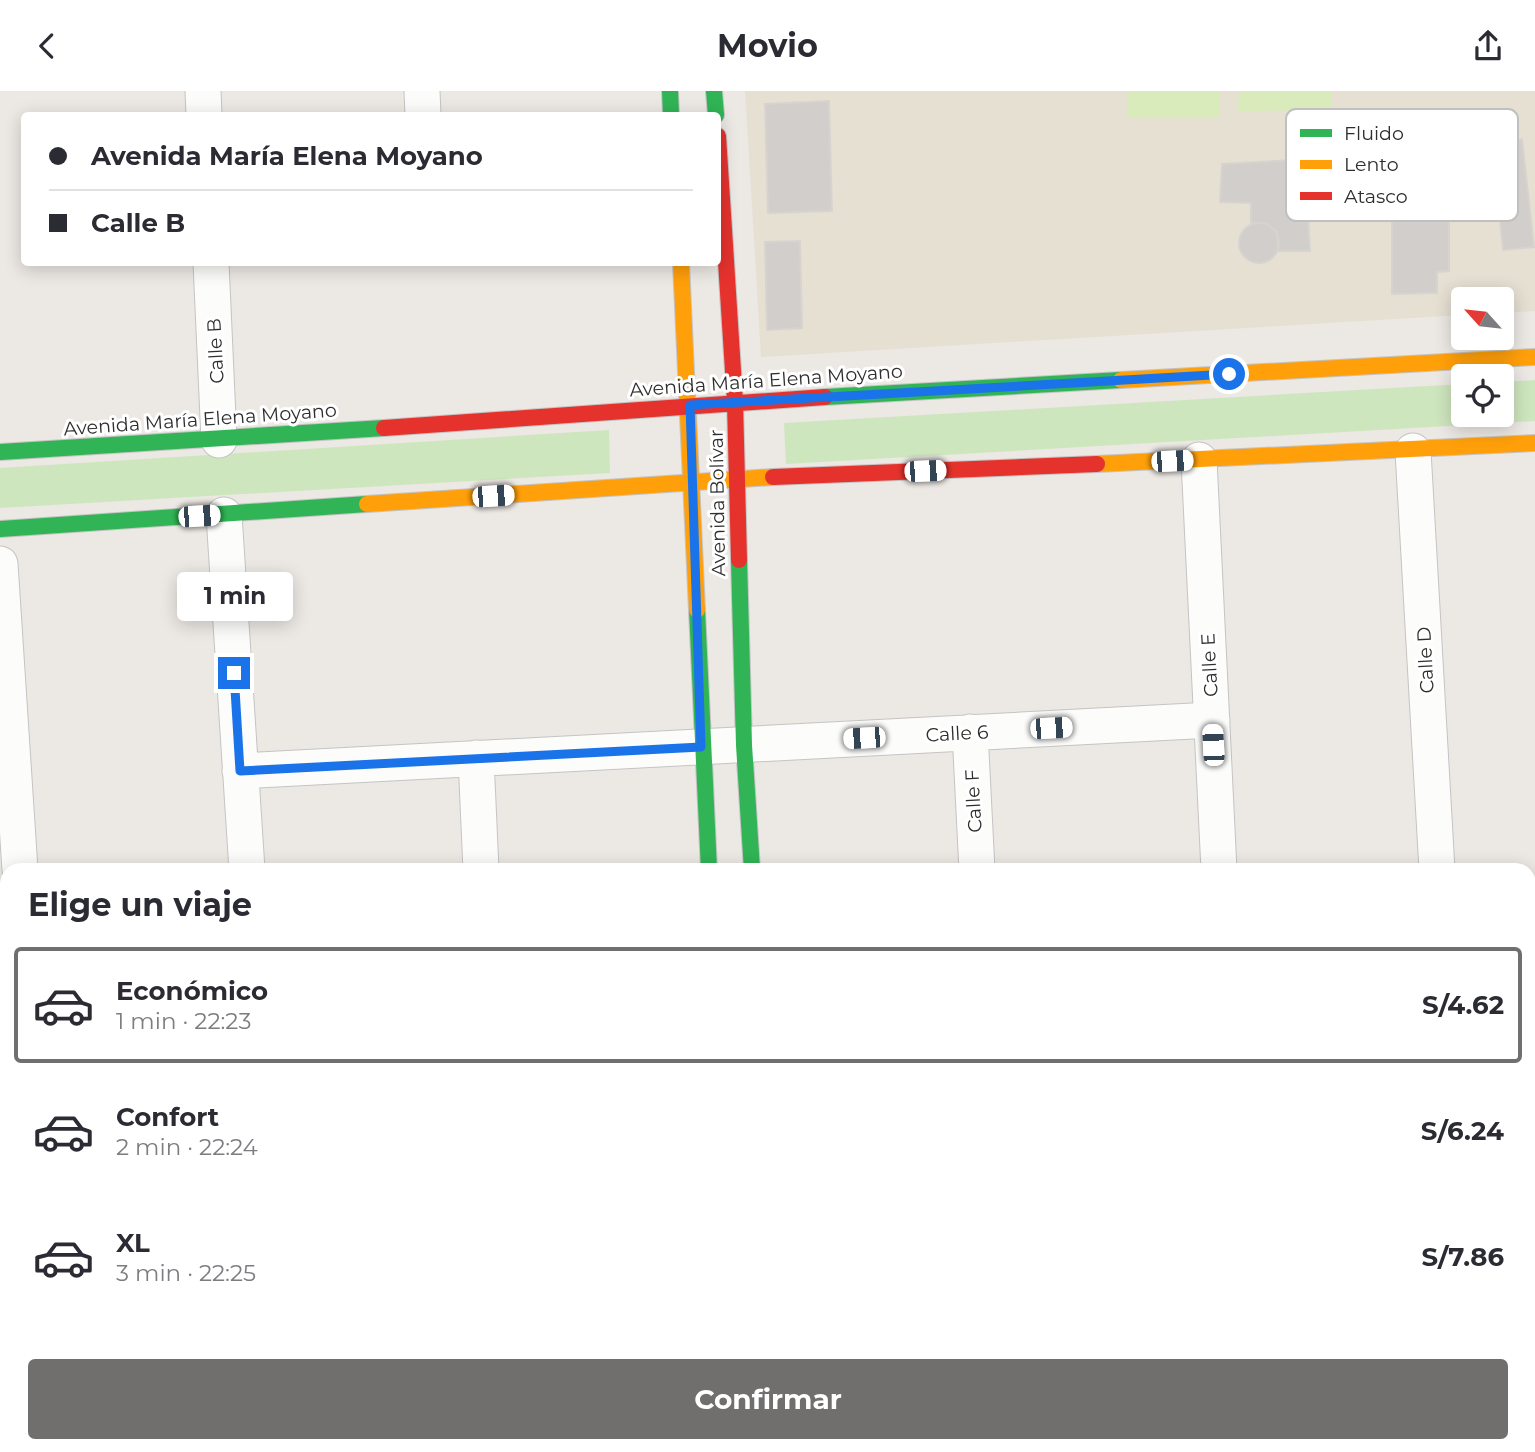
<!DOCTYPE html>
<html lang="es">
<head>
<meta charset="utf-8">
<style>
	body { margin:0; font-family:Montserrat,sans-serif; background:#f7f7f7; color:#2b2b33; height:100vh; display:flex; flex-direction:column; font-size:26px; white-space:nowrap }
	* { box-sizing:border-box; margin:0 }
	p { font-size:23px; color:#7c7c81 }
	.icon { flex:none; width:38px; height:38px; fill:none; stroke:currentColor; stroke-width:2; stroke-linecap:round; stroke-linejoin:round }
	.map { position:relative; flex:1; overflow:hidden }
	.details { position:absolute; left:0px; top:772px; width:1536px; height:590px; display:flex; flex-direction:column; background:#fff; border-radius:21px 21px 0 0; box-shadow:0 4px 18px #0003 }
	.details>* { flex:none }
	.hud { position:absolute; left:21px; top:21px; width:700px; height:154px; border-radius:7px; box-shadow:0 4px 18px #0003; display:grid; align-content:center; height:154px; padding:0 28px; background:#fff }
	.needle { width:46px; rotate:297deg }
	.fabs { position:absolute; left:1451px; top:196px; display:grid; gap:14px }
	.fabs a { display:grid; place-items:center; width:63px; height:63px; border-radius:7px; background:#fff; box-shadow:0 4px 18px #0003; font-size:35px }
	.end { position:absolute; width:32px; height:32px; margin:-16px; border:9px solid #1a73e8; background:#fff; box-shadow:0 0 0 4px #fff }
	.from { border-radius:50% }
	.bubble { position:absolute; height:49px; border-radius:7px; background:#fff; box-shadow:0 4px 18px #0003; font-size:23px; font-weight:700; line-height:49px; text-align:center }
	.car { position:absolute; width:21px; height:42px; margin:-21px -10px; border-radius:9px; box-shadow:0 0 5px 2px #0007; background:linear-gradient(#fff 24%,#345 0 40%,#fff 0 76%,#345 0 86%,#fff 0) }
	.hud b { display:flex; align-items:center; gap:24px; height:66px; font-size:26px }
	.hud b+b { border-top:2px solid #e1e1e2 }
	.hud i { width:18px; height:18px; background:#2b2b33 }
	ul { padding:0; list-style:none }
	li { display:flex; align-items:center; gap:21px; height:116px; margin:0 14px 10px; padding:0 14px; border:4px solid transparent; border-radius:7px }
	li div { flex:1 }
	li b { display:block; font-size:26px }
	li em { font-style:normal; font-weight:700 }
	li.active { border-color:#706f6e }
	li>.icon { width:63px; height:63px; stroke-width:1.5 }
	h2 { padding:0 28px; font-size:32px; line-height:84px }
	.button { display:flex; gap:14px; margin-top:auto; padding:14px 28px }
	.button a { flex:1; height:80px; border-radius:7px; background:#706f6e; color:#fff; font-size:28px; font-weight:700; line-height:80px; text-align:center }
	header { display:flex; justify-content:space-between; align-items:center; height:91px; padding:0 28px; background:#fff; font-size:32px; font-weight:700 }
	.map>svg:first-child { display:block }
	.education { fill:#e6e0d3 }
	.green { fill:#cee6be }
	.pitch { fill:#d9eabb }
	.building { fill:#d1cecb; stroke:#d7d4d0; stroke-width:2 }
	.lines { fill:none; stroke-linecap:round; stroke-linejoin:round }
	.street-casing { stroke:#c5c4c5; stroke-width:37 }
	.fast-casing { stroke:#c5c4c5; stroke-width:18 }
	.slow-casing { stroke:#c5c4c5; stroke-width:18 }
	.jam-casing { stroke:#c5c4c5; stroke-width:18 }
	.path { stroke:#c9c9c8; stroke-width:4.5; stroke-dasharray:5 3.5; stroke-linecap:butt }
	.street { stroke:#fcfcfb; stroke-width:35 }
	.fast { stroke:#30b455; stroke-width:16 }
	.slow { stroke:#ff9f0a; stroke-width:16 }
	.jam { stroke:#e5322d; stroke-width:16 }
	.route { stroke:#1a73e8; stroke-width:9 }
	.labels { text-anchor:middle; stroke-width:6; stroke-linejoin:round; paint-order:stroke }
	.street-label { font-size:19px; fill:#2e2e2e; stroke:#fff }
	.key { fill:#fff; stroke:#c0c0c0; stroke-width:2 }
	.key-label { font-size:19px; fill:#2e2e2e }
</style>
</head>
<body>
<header><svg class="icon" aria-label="back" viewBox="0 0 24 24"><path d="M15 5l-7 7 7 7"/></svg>Movio<svg class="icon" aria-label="share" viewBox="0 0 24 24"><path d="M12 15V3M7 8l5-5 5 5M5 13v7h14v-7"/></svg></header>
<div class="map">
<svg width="1535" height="1361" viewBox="0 0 1535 1361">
	<rect width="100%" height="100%" fill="#ece8e4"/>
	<!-- education -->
	<path class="education" d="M 745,0 L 1535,0 L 1535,220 L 1502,222 L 1502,208 L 1463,208 L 1463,224 L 761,266 Z"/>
	<!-- green -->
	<path class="green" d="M 1535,289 L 1535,330 L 786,373 L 784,332 L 1463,293 L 1463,324 L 1502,324 L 1502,291 Z
		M 609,339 L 610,382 L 0,417 L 0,377 Z
		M 1530,847 L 1535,847 L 1535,1265 L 1530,1265 Z
		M 7,943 L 7,1354 L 169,1355 L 0,1361 L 0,944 Z"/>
	<!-- pitch -->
	<path class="pitch" d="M 1127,0 L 1220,0 L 1220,27 L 1127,27 Z
		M 1239,0 L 1332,0 L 1332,19 L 1238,20 Z
		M 1535,883 L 1535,963 L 1530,963 L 1530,884 Z
		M 1530,1065 L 1535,1065 L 1535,1236 L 1530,1237 Z"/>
	<!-- building -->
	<path class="building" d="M 829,10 L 832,120 L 768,122 L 765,13 Z
		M 1522,48 L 1534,156 L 1503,159 L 1492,51 Z
		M 1347,66 L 1347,86 L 1389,85 L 1391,119 L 1308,125 L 1310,160 L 1278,160 L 1277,141 L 1266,132 L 1251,132 L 1251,112 L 1220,111 L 1222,73 Z
		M 1392,127 L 1449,127 L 1449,180 L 1437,181 L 1437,202 L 1392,203 Z
		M1239 152a20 20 0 1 1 40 0a20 20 0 1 1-40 0Z
		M 800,150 L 802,237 L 767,239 L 765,151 Z"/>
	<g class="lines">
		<!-- street casing -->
		<g class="street-casing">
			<path id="street" d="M 203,0 L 204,24
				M 422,0 L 423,24
				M 211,172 L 219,349
				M 1413,360 L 1437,779
				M 1199,369 L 1219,779
				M 224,424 L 247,779
				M 0,473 L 20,779
				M 970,641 L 977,779
				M 476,667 L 481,779
				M 240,680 L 1212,629
				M 1530,827 L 1535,827
				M 0,931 L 7,931
				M 1530,1290 L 1535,1290
				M 284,1354 L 285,1361
				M 507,1354 L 508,1361
				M 1003,1354 L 1003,1361
				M 1246,1354 L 1247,1361
				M 1479,1354 L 1479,1361"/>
		</g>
		<!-- fast casing -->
		<g class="fast-casing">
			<path id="fast" d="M 670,0 L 671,24
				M 714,0 L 716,24
				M 825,306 L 1121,289
				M 0,361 L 384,337
				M 0,438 L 367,413
				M 739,469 L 744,654 L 752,779
				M 697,519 L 709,779
				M 747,1354 L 747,1361
				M 788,1354 L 788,1361"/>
		</g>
		<!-- slow casing -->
		<g class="slow-casing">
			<path id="slow" d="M 681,172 L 697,519
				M 1121,289 L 1535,266
				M 1097,373 L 1535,352
				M 367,413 L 773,386"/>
		</g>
		<!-- jam casing -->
		<g class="jam-casing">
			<path id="jam" d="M 718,45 L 735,311 L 739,469
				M 384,337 L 825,306
				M 773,386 L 1097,373"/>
		</g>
		<!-- path -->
		<path class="path" d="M 0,1103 L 7,1095
			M 0,1188 L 7,1194
			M 0,1354 L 7,1353
			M 82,1354 L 83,1361"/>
		<!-- street -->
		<use href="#street" class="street"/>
		<!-- fast -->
		<use href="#fast" class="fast"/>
		<!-- slow -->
		<use href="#slow" class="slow"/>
		<!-- jam -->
		<use href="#jam" class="jam"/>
	</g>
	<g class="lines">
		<!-- route -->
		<path class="route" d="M 234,582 L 240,680 L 701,656 L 690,314 L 1229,283"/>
	</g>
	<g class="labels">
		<!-- street labels -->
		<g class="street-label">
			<text transform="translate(215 260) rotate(-93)" y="7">Calle B</text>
			<text transform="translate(766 289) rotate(-4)" y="7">Avenida María Elena Moyano</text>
			<text transform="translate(200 328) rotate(-4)" y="7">Avenida María Elena Moyano</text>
			<text transform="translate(717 412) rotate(-91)" y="7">Avenida Bolívar</text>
			<text transform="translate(1425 569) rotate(-93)" y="7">Calle D</text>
			<text transform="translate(1209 574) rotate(-93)" y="7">Calle E</text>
			<text transform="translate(957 642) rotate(-3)" y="7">Calle 6</text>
			<text transform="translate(973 710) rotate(-93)" y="7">Calle F</text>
		</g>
	</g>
	<!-- legend -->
	<rect x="1286" y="18" width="232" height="112" rx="10" class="key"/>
	<rect x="1300" y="38" width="32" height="8" fill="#30b455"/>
	<rect x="1300" y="69" width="32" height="9" fill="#ff9f0a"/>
	<rect x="1300" y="101" width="32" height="8" fill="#e5322d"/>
	<g class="key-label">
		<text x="1344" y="49">Fluido</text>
		<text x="1344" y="80">Lento</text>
		<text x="1344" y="112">Atasco</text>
	</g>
</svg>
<div class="fabs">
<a><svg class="needle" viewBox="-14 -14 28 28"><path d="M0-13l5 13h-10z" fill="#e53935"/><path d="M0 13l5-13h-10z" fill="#7c7c81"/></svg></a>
<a><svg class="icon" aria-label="locate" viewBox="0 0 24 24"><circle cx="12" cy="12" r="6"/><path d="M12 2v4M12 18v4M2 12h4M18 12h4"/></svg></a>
</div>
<i class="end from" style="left:1229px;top:283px"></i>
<i class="end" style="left:234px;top:582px"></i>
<div class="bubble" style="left:177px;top:481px;width:116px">1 min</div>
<i class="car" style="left:1172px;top:370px;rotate:87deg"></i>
<i class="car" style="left:925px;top:380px;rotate:88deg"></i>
<i class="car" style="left:493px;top:405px;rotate:86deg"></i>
<i class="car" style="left:199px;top:425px;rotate:86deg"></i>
<i class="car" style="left:1051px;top:637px;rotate:87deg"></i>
<i class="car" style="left:864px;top:647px;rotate:267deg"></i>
<i class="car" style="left:1213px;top:654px;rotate:357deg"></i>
<div class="hud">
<b><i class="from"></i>Avenida María Elena Moyano</b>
<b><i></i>Calle B</b>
</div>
<section class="details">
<h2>Elige un viaje</h2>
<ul>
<li class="active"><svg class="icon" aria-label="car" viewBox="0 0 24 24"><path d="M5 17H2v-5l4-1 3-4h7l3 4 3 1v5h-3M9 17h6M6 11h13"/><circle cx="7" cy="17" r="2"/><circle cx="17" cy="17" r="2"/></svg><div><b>Económico</b><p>1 min · 22:23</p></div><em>S/4.62</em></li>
<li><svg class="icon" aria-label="car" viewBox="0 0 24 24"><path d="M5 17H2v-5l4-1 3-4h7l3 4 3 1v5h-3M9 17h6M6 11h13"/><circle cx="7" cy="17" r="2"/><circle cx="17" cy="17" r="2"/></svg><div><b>Confort</b><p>2 min · 22:24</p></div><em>S/6.24</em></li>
<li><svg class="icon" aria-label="car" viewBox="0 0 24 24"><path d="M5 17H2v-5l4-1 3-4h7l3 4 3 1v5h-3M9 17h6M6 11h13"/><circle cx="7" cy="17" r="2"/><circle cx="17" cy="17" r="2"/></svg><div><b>XL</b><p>3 min · 22:25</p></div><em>S/7.86</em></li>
</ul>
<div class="button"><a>Confirmar</a></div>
</section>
</div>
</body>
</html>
